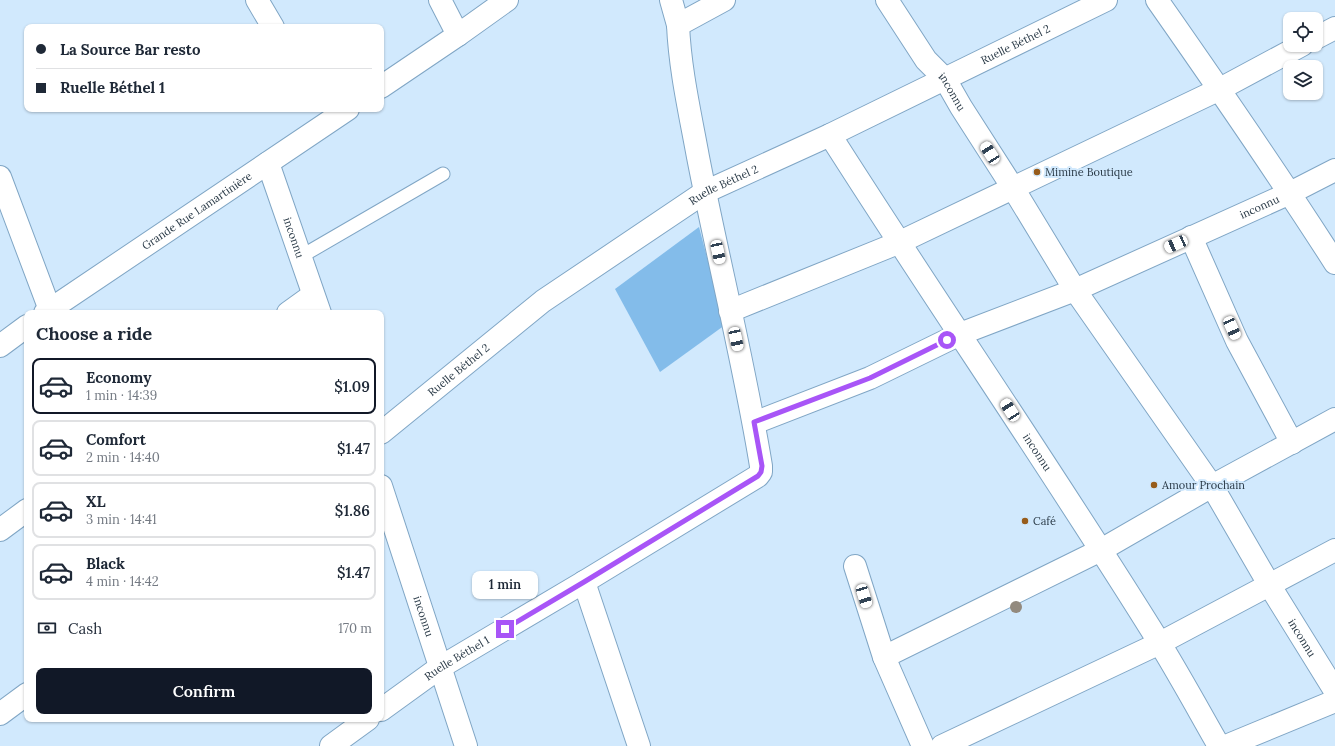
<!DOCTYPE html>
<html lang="en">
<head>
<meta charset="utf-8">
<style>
	body { margin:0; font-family:Lora,serif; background:#f6f6f7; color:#1f2937; height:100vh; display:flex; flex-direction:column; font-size:15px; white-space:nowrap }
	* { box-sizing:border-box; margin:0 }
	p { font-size:13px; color:#747a83 }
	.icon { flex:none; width:22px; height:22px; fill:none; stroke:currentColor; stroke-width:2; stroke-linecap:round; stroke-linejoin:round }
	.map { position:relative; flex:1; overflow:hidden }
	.drawer { position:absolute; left:24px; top:310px; width:360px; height:412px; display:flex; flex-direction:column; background:#fff; border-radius:8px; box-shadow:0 1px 3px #0004 }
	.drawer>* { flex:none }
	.hud { position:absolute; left:24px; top:24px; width:360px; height:88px; border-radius:8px; box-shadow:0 1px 3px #0004; display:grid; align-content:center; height:88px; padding:0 12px; background:#fff }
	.tools { position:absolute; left:1283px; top:12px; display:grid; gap:8px }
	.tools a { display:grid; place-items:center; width:40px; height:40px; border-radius:8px; background:#fff; box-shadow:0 1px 3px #0004; font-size:20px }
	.end { position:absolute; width:18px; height:18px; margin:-9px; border:5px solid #a855f7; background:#fff; box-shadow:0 0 0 2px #fff }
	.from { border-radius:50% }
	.bubble { position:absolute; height:28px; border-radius:8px; background:#fff; box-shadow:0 1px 3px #0004; font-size:13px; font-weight:600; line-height:28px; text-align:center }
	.car { position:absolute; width:12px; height:24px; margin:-12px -6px; border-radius:5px; box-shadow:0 0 3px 1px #0007; background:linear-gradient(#fff 24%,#345 0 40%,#fff 0 76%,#345 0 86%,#fff 0) }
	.hud b { display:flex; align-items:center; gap:14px; height:38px; font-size:15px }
	.hud b+b { border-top:1px solid #e0e1e3 }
	.hud i { width:10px; height:10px; background:#1f2937 }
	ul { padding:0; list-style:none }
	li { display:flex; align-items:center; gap:12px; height:56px; margin:0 8px 6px; padding:0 4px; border:2px solid #e0e1e3; border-radius:8px }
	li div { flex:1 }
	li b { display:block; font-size:15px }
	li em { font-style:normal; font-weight:600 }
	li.active { border-color:#111827 }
	li>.icon { width:36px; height:36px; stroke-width:1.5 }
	h2 { padding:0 12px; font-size:18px; line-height:48px }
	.pay { display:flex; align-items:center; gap:10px; height:44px; padding:0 12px; font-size:15px }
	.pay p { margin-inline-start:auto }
	.primary-button { display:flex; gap:8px; margin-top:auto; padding:8px 12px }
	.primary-button a { flex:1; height:46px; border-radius:8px; background:#111827; color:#fff; font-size:16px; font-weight:600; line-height:46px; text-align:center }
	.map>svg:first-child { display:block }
	.water { fill:#83bcea }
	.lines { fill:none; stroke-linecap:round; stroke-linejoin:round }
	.service-casing { stroke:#80a6c5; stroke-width:15 }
	.minor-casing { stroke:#80a6c5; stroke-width:24 }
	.service { stroke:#fff; stroke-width:13 }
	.minor { stroke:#fff; stroke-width:22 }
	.tree { fill:#938a7e }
	.route { stroke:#a855f7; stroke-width:5 }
	.poi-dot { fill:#975c1b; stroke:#d1e9fd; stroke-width:1.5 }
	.labels { text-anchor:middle; stroke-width:4; stroke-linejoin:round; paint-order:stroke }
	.street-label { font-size:11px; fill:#2a3a47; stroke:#d1e9fd }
	.poi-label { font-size:11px; fill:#2a3a47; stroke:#d1e9fd; text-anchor:start }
</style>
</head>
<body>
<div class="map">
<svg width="1335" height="746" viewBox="0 0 1335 746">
	<rect width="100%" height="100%" fill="#d1e9fd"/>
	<!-- water -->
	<path class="water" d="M 699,227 L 725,325 L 660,372 L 615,289 Z"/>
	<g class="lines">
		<!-- service casing -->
		<g class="service-casing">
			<path id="service" d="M 300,257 L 443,174"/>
		</g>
		<!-- minor casing -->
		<g class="minor-casing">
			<g id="minor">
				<path d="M 257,0 L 273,27"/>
				<path d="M 440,0 L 458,35"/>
				<path d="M 671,0 L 678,25"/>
				<path id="s1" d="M 887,0 L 926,60 L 945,79 L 961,107 L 1013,188 L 1075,290 L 1212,486 L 1270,586 L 1335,691"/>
				<path d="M 1157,0 C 1218,87 1278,174 1335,263"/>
				<path d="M 1316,38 L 1335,28"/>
				<path d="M 381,87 L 458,35 L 507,0"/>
				<path id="s2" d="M 830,135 C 938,305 1053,471 1159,642 C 1180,676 1199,711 1219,746"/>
				<path id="s3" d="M 268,163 L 320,313"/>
				<path d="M 0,177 L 50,310"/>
				<path d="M 1191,237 L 1237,341 L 1292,443"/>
				<path d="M 730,311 L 898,243 L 1220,89 L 1302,45"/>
				<path id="s4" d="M 45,313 L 348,109"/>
				<path d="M 288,313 L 313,295"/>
				<path d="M 0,346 L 27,326"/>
				<path id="s5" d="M 754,423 L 870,378 L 960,334 L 1075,290 L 1290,193 L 1335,170"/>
				<path id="s6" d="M 381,433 L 543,301 L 705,192 L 830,135 L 1106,0"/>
				<path id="s7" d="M 381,486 L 466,746"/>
				<path d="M 0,530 L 27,510"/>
				<path d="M 855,566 L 884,657 L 923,746"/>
				<path d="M 584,582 L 639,746"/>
				<path d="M 884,657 L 1101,550 L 1212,486 L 1335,419"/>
				<path id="s8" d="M 381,710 L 439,668 L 584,582 L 758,476 L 761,472 L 761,466 C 744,362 718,260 698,157 C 690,113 680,70 678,25 L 724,0"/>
				<path d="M 0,714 L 27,694"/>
				<path d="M 331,746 L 368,719"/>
				<path d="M 942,746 L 1160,643 L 1335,550"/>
				<path d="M 1226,746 L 1335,701"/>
			</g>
		</g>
		<!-- service -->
		<use href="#service" class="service"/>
		<!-- minor -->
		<use href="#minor" class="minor"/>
	</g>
	<!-- trees -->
	<circle class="tree" cx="1016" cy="607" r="6"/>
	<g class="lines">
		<!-- route -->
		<path class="route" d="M 505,629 L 584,582 L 758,476 L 761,472 L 762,466 L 754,422 L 870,378 L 947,340"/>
	</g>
	<!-- markers -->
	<g class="poi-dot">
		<circle cx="1037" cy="172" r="4"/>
		<circle cx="1154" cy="485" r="4"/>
		<circle cx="1025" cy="521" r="4"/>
	</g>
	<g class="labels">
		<!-- street labels -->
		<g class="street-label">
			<text dy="4" stroke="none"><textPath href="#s6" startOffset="748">Ruelle Béthel 2</textPath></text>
			<text dy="4" stroke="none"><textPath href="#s1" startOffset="113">inconnu</textPath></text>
			<text dy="4" stroke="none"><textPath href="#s6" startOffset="424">Ruelle Béthel 2</textPath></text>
			<text dy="4" stroke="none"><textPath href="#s5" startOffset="550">inconnu</textPath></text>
			<text dy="4" stroke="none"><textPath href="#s4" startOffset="183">Grande Rue Lamartinière</textPath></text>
			<text dy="4" stroke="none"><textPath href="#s3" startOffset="79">inconnu</textPath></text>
			<text dy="4" stroke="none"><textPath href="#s6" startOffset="100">Ruelle Béthel 2</textPath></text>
			<text dy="4" stroke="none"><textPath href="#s2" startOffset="379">inconnu</textPath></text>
			<text dy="4" stroke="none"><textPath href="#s7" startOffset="137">inconnu</textPath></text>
			<text dy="4" stroke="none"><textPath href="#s1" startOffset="762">inconnu</textPath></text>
			<text dy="4" stroke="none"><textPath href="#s8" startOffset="92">Ruelle Béthel 1</textPath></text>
		</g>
		<!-- poi labels -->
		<g class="poi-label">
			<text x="1045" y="176">Mimine Boutique</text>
			<text x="1162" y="489">Amour Prochain</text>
			<text x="1033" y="525">Café</text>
		</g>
	</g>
</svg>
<div class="tools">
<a><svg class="icon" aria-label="locate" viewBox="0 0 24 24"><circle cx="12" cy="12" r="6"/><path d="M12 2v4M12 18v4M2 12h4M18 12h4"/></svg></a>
<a><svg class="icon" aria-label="layers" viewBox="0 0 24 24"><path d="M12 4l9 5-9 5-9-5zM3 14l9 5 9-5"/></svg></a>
</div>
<i class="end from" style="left:947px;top:340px"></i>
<i class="end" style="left:505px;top:629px"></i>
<div class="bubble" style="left:472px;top:571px;width:66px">1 min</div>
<i class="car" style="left:990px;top:153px;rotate:327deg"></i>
<i class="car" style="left:1176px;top:244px;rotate:246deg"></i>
<i class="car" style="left:718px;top:252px;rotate:168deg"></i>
<i class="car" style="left:1232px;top:328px;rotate:156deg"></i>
<i class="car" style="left:736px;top:339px;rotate:168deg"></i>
<i class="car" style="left:1010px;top:410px;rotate:327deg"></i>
<i class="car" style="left:864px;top:596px;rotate:163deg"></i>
<div class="hud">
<b><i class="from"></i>La Source Bar resto</b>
<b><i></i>Ruelle Béthel 1</b>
</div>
<section class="drawer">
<h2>Choose a ride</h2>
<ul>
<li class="active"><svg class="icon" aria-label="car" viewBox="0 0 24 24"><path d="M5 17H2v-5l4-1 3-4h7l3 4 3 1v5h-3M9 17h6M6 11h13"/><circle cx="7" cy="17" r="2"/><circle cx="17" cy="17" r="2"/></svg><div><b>Economy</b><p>1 min · 14:39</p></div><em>$1.09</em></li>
<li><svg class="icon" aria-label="car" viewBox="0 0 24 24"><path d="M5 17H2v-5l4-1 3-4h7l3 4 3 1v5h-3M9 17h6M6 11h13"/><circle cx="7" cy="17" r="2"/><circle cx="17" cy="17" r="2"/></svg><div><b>Comfort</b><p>2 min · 14:40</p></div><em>$1.47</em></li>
<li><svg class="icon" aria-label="car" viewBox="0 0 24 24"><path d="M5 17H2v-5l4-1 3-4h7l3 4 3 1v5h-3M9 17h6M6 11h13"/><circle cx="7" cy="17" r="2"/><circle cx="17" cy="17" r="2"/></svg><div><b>XL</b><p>3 min · 14:41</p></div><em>$1.86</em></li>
<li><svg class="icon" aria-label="car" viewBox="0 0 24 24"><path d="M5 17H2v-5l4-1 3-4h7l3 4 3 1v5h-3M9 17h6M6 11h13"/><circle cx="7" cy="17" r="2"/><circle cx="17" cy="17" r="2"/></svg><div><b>Black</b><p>4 min · 14:42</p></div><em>$1.47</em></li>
</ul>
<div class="pay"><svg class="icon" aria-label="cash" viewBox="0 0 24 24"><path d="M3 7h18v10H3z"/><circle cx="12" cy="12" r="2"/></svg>Cash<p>170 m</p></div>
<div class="primary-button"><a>Confirm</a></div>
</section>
</div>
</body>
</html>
